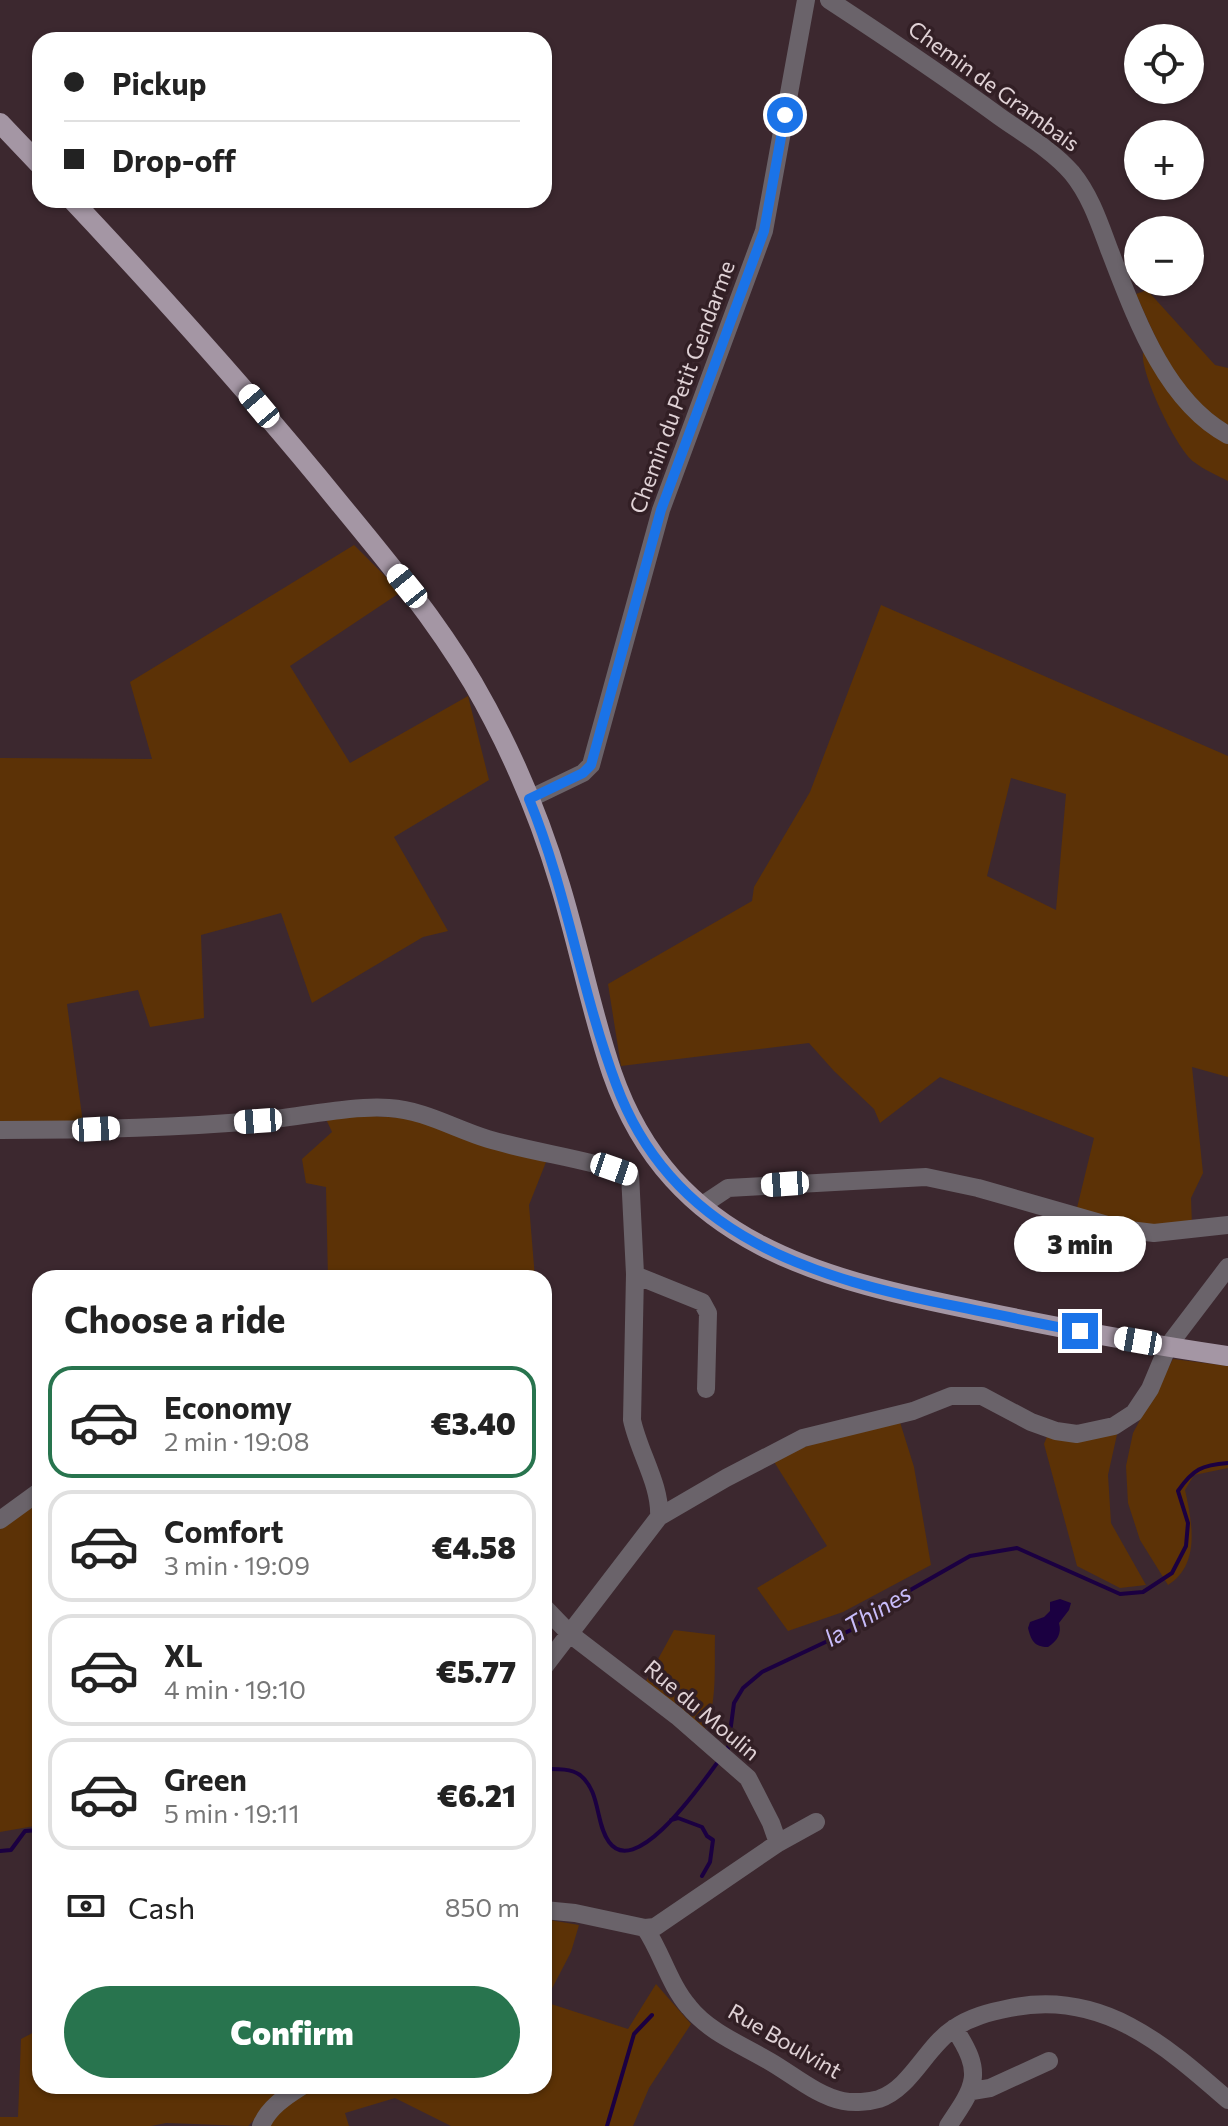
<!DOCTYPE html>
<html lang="en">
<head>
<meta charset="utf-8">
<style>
	body { margin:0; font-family:Commissioner,sans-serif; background:#f2f2f2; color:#222; height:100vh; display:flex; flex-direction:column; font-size:30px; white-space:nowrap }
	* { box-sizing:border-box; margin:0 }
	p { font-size:26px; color:#767676 }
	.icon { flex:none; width:44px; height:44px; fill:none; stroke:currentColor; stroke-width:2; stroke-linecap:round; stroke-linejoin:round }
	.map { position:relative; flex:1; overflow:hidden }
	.details { position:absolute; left:32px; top:1270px; width:520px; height:824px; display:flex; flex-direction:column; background:#fff; border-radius:24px; box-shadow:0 2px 6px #0004 }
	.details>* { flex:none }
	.hud { position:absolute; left:32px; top:32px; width:520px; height:176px; border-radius:24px; box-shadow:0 2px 6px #0004; display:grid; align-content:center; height:176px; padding:0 32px; background:#fff }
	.tools { position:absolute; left:1124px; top:24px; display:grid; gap:16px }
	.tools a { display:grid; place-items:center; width:80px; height:80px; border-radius:50%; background:#fff; box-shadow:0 2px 6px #0004; font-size:40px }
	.end { position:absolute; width:36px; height:36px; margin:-18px; border:10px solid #1a73e8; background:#fff; box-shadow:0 0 0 4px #fff }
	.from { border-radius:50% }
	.bubble { position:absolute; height:56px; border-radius:28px; background:#fff; box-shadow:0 2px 6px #0004; font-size:26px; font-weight:800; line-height:56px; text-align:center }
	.car { position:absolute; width:24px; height:48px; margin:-24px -12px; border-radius:10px; box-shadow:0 0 6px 2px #0007; background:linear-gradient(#fff 24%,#345 0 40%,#fff 0 76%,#345 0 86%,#fff 0) }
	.hud b { display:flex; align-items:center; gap:28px; height:76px; font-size:30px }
	.hud b+b { border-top:2px solid #e0e0e0 }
	.hud i { width:20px; height:20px; background:#222 }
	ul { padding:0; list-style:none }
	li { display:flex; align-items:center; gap:24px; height:112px; margin:0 16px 12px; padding:0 16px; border:4px solid #e0e0e0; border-radius:24px }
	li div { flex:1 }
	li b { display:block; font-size:30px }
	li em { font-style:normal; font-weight:800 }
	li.selected { border-color:#28744e }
	li>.icon { width:72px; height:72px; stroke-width:1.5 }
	h2 { padding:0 32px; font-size:36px; line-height:96px }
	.pay { display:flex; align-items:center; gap:20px; height:88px; padding:0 32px; font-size:30px }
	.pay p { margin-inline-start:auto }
	.action { display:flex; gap:16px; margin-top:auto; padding:16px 32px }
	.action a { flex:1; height:92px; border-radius:48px; background:#28744e; color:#fff; font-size:32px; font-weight:800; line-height:92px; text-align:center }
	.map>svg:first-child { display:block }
	.green { fill:#5c3206; fill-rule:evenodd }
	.water { fill:#1b0041 }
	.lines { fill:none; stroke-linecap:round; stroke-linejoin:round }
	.stream { stroke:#1b0041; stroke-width:4 }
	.minor { stroke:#6a636a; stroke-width:18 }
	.major { stroke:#a496a4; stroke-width:20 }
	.route { stroke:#1a73e8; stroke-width:10 }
	.labels { text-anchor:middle; stroke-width:7; stroke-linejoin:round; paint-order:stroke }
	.street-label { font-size:22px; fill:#e0d2d6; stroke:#321f25 }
	.water-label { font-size:24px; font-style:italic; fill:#c8bcfa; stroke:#321f25 }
</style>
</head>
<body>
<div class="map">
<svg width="1228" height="2126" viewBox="0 0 1228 2126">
	<rect width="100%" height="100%" fill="#3c282f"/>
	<!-- green -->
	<path class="green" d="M 1147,290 L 1215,365 L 1228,368 L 1228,425 C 1179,397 1158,343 1136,294 Z
		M 1143,353 L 1146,353 L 1228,442 L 1228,481 C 1217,475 1204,470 1194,462 C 1177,450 1140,373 1143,353 Z
		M 354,545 L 401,592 L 290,666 L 350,763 L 468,696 L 489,780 L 394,837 L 448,931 L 423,937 L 312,1003 L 281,913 L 201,935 L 204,1018 L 150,1027 L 138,990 L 67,1004 L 83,1123 L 0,1124 L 0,758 L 152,759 L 130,682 Z
		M 881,605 L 1228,756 L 1228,1077 L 1192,1067 L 1203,1173 L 1191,1198 L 1192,1226 L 1155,1228 L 1076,1212 L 1094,1138 L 940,1077 L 880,1123 L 874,1109 L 834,1071 L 809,1043 L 621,1066 L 608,984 L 752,901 L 754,887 L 810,792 ZM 1011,778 L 1066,794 L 1056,910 L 987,876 Z
		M 356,1115 L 421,1119 L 546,1162 L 529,1205 L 535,1278 L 328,1278 L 326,1187 L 306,1183 L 302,1159 L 332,1132 L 326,1119 Z
		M 1173,1359 L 1228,1366 L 1228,1468 L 1194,1475 L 1185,1490 C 1192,1522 1201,1564 1168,1585 L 1140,1540 L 1128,1503 L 1126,1466 L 1133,1433 Z
		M 899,1419 L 914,1467 L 931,1565 L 843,1612 L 788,1631 L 757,1588 L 827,1546 L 771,1457 Z
		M 1118,1430 L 1108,1475 L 1111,1523 L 1146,1585 L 1120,1588 L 1077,1566 L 1044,1444 L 1048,1434 Z
		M 40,1495 L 40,1825 L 0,1832 L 0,1523 Z
		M 674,1630 L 715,1635 C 714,1662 718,1708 704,1730 L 645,1683 Z
		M 544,1919 L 579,1925 L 571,1952 L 545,2002 L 628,2029 L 656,1984 L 691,2024 L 649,2088 L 633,2126 L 451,2126 L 395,2098 L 345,2113 L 349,2126 L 266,2126 L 270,2118 L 311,2086 L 544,2086 Z
		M 40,2029 L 40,2086 L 294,2086 L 279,2095 L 248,2126 L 166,2123 L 151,2126 L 0,2126 L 0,2117 L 18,2117 L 21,2039 Z"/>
	<!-- water -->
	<path class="water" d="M 1060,1599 L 1071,1603 L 1069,1610 L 1059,1623 C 1062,1634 1057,1641 1048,1647 C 1034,1647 1031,1640 1028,1628 L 1030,1622 L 1044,1617 L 1050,1611 L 1050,1602 Z"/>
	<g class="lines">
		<!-- stream -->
		<path class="stream" d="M 726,1752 L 728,1748 L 734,1703 L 743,1688 L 762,1672 L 851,1630 L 877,1609 L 970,1556 L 1017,1548 L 1120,1594 L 1143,1592 L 1172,1573 L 1186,1546 L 1188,1523 L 1178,1491 C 1193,1469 1202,1465 1228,1463
			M 544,1769 C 555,1769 570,1768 580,1775 C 601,1792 595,1823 609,1842 C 637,1881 706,1777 720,1759
			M 671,1820 L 678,1818 L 702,1827 L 707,1836 L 713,1840 L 710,1862 L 702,1876
			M 0,1851 L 11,1850 L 25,1831 L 40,1830
			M 607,2126 L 634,2034 L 652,2015"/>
		<!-- minor -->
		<path class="minor" d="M 829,0 C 887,38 944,76 1000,117 C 1024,134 1052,150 1072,173 C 1090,195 1099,222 1109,249 C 1134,313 1164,401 1228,435
			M 529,799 L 583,773 L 591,765 L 661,510 L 764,231 L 806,0
			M 0,1130 C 85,1130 171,1128 256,1121 C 296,1118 351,1105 389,1108 C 424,1110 455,1129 488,1139 C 535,1153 583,1158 630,1174
			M 701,1206 L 728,1188 L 926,1177 L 978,1188 L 1121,1229 L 1154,1233 L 1228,1225
			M 635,1275 L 702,1302 L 708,1313 L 706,1389
			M 659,1517 L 726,1478 L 803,1438 L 913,1411 L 951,1396 L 982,1396 L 1031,1422 L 1056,1431 L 1077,1434 L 1114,1426 L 1134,1413 L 1150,1389 L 1168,1346 L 1228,1267
			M 0,1520 L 40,1491
			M 544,1607 L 570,1634 L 677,1716 L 748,1778 L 771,1823 L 778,1843
			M 544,1667 L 659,1517 C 661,1485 639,1453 632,1420 L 635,1274 L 630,1174
			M 544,1910 L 575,1913 L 645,1928 L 655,1927 L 778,1843 L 816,1822
			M 645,1928 C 662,1953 669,1984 689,2007 C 709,2032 742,2045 769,2061 C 792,2074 817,2096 843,2101 C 854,2103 869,2102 879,2099 C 911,2088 926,2047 953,2029 C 970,2017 990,2012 1010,2008 C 1101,1989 1164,2044 1228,2100
			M 972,2091 L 990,2088 L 1049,2061
			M 261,2126 C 268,2108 286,2096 302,2086
			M 948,2126 C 976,2085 984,2073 954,2028"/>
		<!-- major -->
		<path class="major" d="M 0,123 L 40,165
			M 72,200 C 165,299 255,399 341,505 C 388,562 435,619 473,683 C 509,745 539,815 560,885 C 579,947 591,1011 612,1073 C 672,1246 825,1280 984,1312 C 1065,1329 1146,1344 1228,1356"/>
	</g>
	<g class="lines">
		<!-- route -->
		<path class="route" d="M 785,115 L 764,231 L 661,510 L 591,765 L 583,773 L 529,799 C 567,891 581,991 616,1084 C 672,1237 815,1279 960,1307 C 1000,1315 1040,1324 1080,1331"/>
	</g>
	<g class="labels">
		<!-- street labels -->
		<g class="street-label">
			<text transform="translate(994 86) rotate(36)" y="8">Chemin de Grambais</text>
			<text transform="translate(682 387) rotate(-70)" y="8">Chemin du Petit Gendarme</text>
			<text transform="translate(702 1710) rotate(40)" y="8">Rue du Moulin</text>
			<text transform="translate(785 2041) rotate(30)" y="8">Rue Boulvint</text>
		</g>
		<!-- water labels -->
		<g class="water-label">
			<text transform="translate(868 1616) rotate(-31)" y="8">la Thines</text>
		</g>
	</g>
</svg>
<div class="tools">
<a><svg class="icon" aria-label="locate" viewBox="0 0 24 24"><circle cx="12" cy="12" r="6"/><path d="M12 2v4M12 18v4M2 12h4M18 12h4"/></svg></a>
<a>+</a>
<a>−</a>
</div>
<i class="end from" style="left:785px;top:115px"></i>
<i class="end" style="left:1080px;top:1331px"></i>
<div class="bubble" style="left:1014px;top:1216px;width:132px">3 min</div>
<i class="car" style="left:259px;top:406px;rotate:320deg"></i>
<i class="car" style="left:407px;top:586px;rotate:321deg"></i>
<i class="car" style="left:258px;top:1121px;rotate:266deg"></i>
<i class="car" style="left:96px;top:1129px;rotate:87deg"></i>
<i class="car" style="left:614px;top:1169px;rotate:109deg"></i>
<i class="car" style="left:785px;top:1184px;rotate:266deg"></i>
<i class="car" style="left:1138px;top:1341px;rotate:280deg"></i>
<div class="hud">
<b><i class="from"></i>Pickup</b>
<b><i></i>Drop-off</b>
</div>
<section class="details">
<h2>Choose a ride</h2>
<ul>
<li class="selected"><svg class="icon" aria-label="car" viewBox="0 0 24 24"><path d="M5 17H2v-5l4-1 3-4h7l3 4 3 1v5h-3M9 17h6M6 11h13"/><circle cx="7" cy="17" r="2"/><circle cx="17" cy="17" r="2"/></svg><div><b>Economy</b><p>2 min · 19:08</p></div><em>€3.40</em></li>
<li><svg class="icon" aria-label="car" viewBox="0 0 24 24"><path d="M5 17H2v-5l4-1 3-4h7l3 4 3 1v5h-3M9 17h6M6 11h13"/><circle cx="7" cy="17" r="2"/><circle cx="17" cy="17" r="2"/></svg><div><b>Comfort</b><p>3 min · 19:09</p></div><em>€4.58</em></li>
<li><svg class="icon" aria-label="car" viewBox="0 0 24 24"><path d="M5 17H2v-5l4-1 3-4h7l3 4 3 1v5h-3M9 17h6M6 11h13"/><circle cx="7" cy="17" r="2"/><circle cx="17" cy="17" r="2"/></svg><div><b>XL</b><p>4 min · 19:10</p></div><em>€5.77</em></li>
<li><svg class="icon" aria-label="car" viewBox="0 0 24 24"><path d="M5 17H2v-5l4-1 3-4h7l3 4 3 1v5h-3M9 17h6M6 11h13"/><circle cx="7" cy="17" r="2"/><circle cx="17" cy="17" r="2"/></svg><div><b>Green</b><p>5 min · 19:11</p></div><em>€6.21</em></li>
</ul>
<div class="pay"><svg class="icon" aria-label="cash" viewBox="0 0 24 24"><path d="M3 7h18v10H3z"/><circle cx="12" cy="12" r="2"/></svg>Cash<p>850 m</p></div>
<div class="action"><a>Confirm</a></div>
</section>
</div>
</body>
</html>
